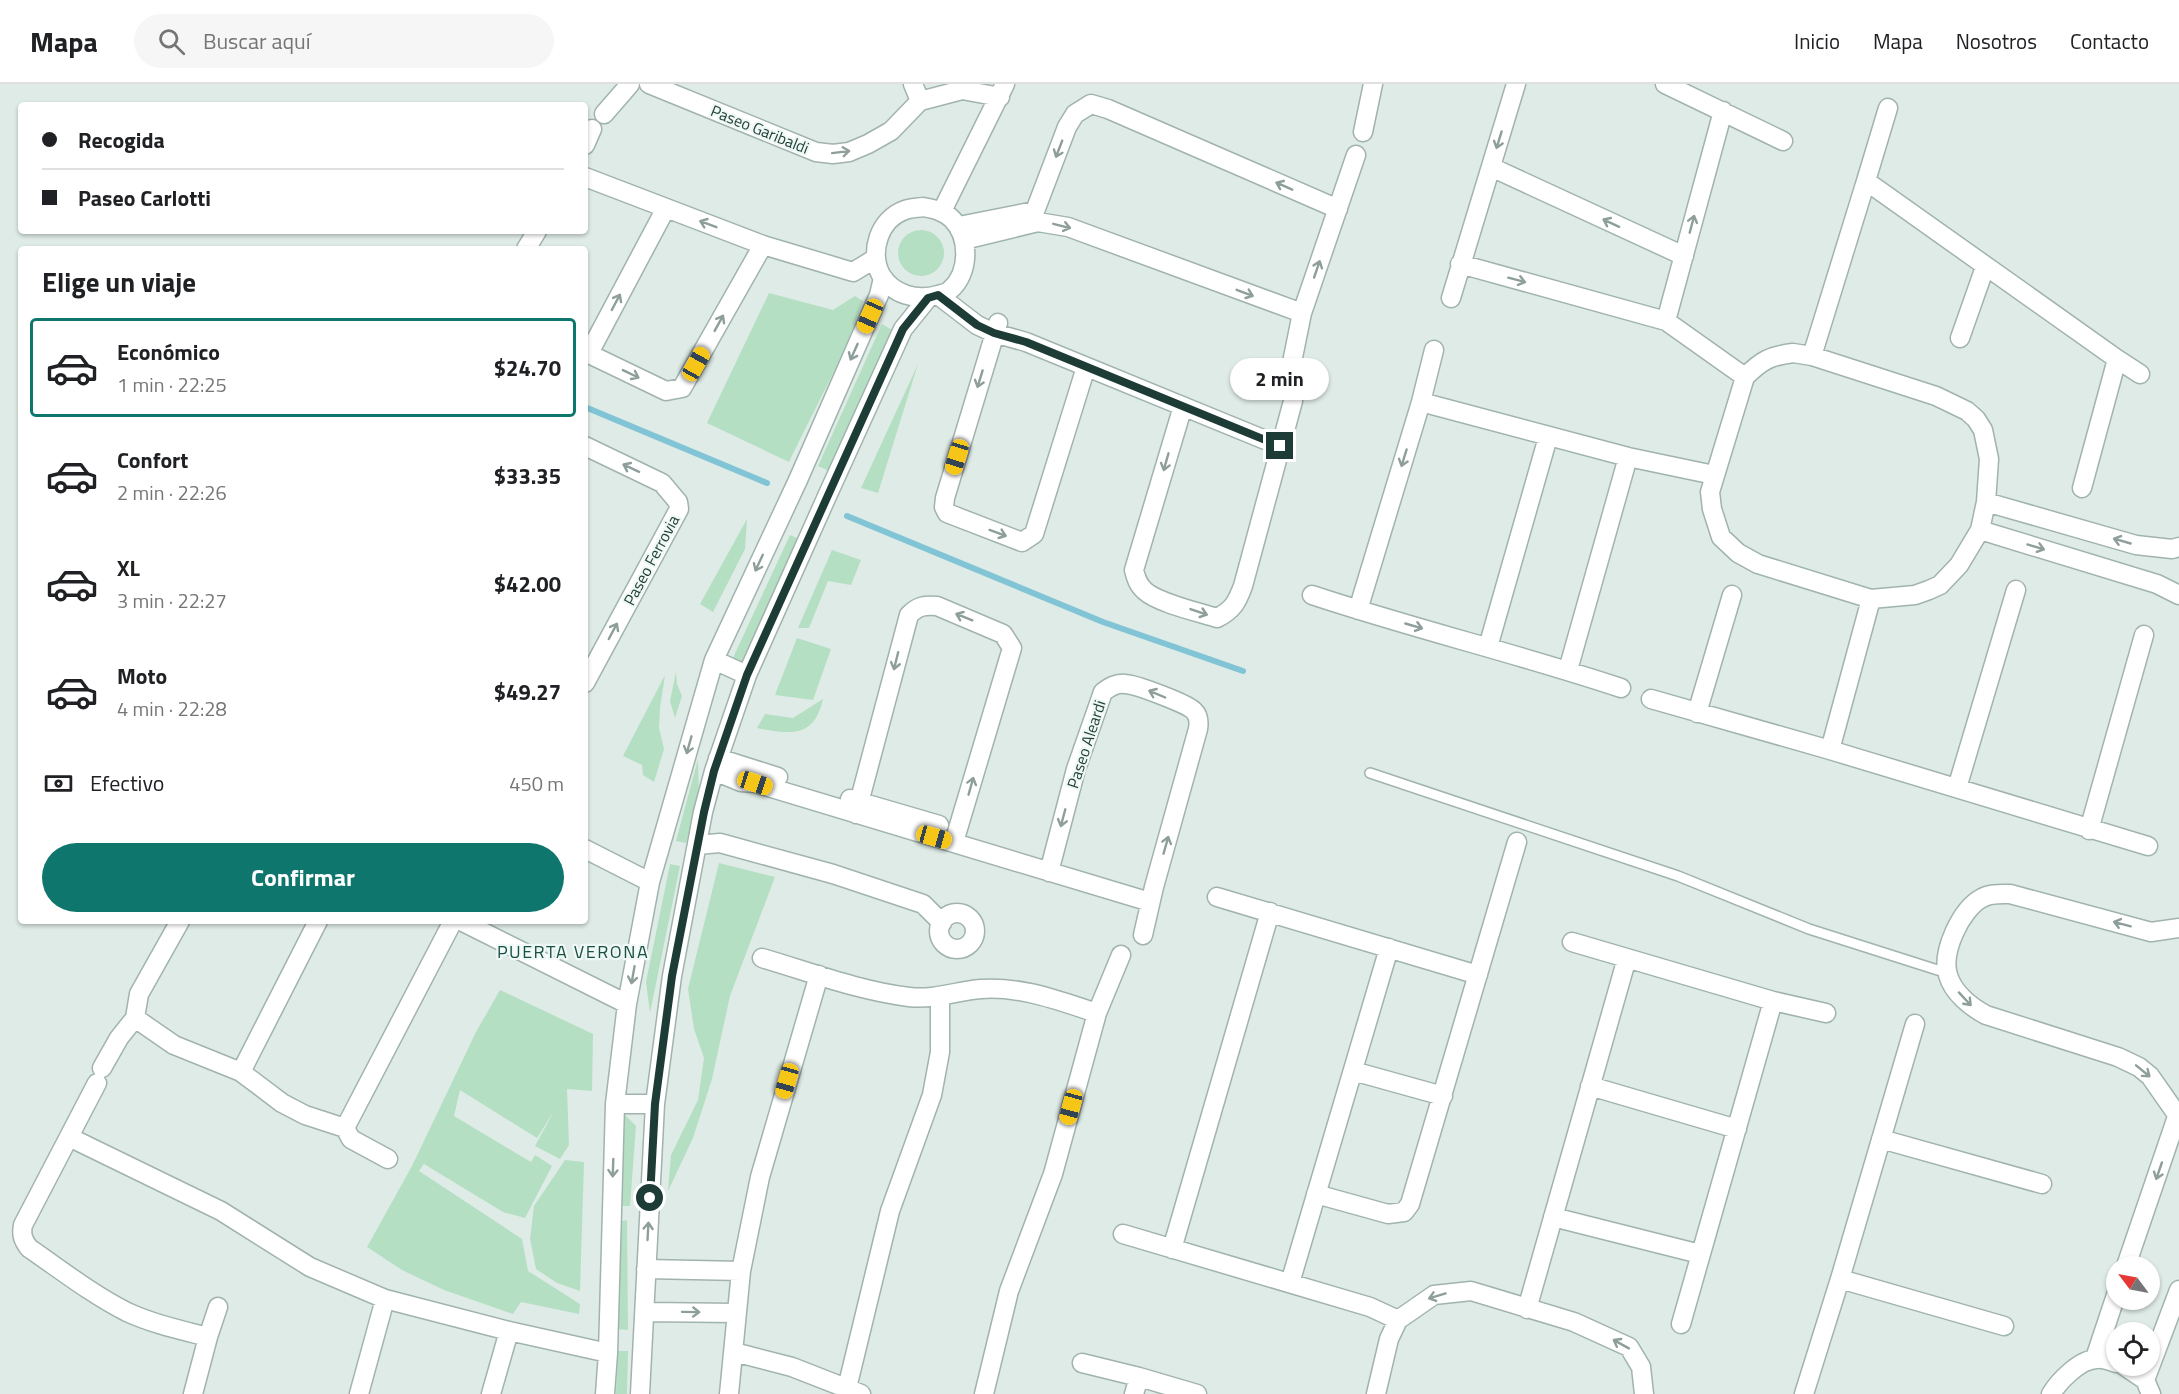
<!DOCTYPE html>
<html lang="es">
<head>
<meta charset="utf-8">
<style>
	body { margin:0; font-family:"Titillium Web",sans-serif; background:#f6f6f6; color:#202124; height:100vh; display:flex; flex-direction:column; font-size:22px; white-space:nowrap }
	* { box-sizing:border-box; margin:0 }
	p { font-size:20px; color:#757577 }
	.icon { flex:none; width:33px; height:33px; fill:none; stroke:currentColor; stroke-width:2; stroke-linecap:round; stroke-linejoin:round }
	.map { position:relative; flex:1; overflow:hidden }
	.panel { position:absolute; left:18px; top:162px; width:570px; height:678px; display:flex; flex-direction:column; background:#fff; border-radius:6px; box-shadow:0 2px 4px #0004 }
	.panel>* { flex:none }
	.hud { position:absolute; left:18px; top:18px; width:570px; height:132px; border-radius:6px; box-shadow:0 2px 4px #0004; display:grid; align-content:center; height:132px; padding:0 24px; background:#fff }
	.needle { width:39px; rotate:302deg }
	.buttons { position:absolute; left:2106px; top:1172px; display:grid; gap:12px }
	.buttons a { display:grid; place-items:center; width:54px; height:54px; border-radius:50%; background:#fff; box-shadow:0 2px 4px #0004; font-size:30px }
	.end { position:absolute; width:27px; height:27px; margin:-14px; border:8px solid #1e3c36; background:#fff; box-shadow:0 0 0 3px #fff }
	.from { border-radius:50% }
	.bubble { position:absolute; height:42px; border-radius:21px; background:#fff; box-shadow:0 2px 4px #0004; font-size:20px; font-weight:700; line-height:42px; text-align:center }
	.car { position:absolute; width:18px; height:36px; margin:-18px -9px; border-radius:8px; box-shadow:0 0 4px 2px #0007; background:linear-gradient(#f5c518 24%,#345 0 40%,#f5c518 0 76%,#345 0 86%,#f5c518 0) }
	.hud b { display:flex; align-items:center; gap:21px; height:57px; font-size:22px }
	.hud b+b { border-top:2px solid #e0e0e0 }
	.hud i { width:15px; height:15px; background:#202124 }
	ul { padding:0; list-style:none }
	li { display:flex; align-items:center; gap:18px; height:99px; margin:0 12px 9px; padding:0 12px; border:3px solid transparent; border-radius:6px }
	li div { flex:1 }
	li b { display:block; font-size:22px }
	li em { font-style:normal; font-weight:700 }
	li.on { border-color:#0f766e }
	li>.icon { width:54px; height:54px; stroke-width:1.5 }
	h2 { padding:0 24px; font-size:27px; line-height:72px }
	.pay { display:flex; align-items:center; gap:15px; height:66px; padding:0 24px; font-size:22px }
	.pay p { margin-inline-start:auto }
	.button { display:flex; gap:12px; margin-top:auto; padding:12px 24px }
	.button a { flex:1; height:69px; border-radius:36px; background:#0f766e; color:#fff; font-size:24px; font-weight:700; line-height:69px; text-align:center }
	header { display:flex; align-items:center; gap:36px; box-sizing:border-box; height:84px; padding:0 30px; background:#fff; border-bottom:2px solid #e0e0e0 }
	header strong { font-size:28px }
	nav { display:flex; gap:33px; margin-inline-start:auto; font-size:21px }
	.search { width:420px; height:54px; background:#f6f6f6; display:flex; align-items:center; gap:15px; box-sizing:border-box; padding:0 21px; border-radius:33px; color:#757577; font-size:22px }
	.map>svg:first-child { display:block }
	.green { fill:#b5dfc3 }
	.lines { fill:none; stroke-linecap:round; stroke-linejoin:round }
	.stream { stroke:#81c4d5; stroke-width:6 }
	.service-casing { stroke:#a1b3ae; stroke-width:12 }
	.minor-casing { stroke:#a1b3ae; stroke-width:21 }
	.service { stroke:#fff; stroke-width:9 }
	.minor { stroke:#fff; stroke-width:18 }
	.oneway { stroke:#8e9e9a }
	.route { stroke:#1e3c36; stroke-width:8 }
	.labels { text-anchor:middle; stroke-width:4.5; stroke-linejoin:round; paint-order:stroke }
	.street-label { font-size:16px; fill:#1e3c36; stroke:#eff8f4 }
	.neighbourhood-label { font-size:18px; letter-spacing:1.5px; fill:#195046; stroke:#eff8f4 }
</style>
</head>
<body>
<header>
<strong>Mapa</strong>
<div class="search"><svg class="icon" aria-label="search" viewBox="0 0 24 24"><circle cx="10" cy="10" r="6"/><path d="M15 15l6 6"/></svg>Buscar aquí</div>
<nav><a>Inicio</a><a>Mapa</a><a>Nosotros</a><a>Contacto</a></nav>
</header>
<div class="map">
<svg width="2179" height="1310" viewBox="0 0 2179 1310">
	<rect width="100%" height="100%" fill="#dfebe6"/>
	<!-- green -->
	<path class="green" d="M898 169a23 23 0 1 1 46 0a23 23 0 1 1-46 0Z
		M 769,209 L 833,226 L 855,212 L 863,217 C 844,274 814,325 789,378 L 707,339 Z
		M 882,240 L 892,246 L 829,387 L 818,382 Z
		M 918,280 L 878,409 L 861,404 Z
		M 747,435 L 745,465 L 713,528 L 700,520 Z
		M 790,451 L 799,455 L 740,586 L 732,576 Z
		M 832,466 L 861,476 L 851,501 L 828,497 L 809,544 L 798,544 Z
		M 797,554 L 831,565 L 813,616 L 775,611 Z
		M 676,588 L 677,600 L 682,612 L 675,634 L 670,617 Z
		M 665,591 L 660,624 L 659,644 L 664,665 L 654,698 L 643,691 L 642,681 L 623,672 Z
		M 823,615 C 814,655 790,650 757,644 L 765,630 L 793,634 Z
		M 698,675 L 699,713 L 686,759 L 676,757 Z
		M 719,779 L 775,793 L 730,912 L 712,995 L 693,1054 L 668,1107 L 671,1071 L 698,1016 L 704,974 L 694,945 L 688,905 Z
		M 670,780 L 680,782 L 650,929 L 646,898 Z
		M 500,906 L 593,950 L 592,1007 L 567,1005 L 569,1061 L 560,1075 L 535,1062 L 554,1027 L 537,1054 L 460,1006 L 454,1032 L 531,1078 L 535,1071 L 552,1082 L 525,1134 L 503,1128 L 424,1080 L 427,1075 L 419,1087 L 522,1155 L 528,1187 L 580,1220 L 579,1230 L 521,1218 L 513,1230 L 444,1206 L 402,1186 L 367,1163 L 412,1082 L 476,948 Z
		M 625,1031 L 636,1042 L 630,1122 L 620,1122 Z
		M 565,1076 L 584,1078 L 580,1207 L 557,1199 L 536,1185 L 530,1155 L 534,1122 Z
		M 627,1136 L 628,1246 L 616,1245 L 618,1138 Z
		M 618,1267 L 628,1267 L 627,1310 L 616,1310 Z"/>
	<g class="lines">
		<!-- stream -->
		<path class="stream" d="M 585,323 L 767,399
			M 847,432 L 1103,538 L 1243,587"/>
		<!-- service casing -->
		<g class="service-casing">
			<path id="service" d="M 1370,689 L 1678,792 L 1809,845 L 1947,889"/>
		</g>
		<!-- minor casing -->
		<g class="minor-casing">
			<path id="minor" d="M 649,0 L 816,68 L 833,70 L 849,68 L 868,60 L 891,47 L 920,17 L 962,6 L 1000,13
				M 913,0 L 920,17
				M 1665,0 L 1783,57
				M 1888,24 L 1866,97 L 2117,275 L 2082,404
				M 604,30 L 630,0
				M 1363,48 L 1373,0
				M 585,61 L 592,45
				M 1491,83 L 1684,172
				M 585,93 L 763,161 L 853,188 L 876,174
				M 923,123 C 934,125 944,127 952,135 C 970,153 970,189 950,206 C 948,209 941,210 938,211 C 917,217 893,211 881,191 C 869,168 879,135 905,126 C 910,124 917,124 923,123 Z
				M 942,127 L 1005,0
				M 959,142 L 1035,127 L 1067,43 L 1075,30 L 1091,20 L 1108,25 L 1338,125
				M 964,156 L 1038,138 L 1068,143 L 1302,229 L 1356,71
				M 526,165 L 537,147
				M 1460,180 L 1666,237 L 1745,293
				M 938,211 L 977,241 L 994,249 L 1026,258 L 1280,362
				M 1451,214 L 1516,0
				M 1666,237 L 1723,27
				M 998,239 L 945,414 L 944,423 L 947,429 L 1022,458 L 1034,450 L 1086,283
				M 1960,254 L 1985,183
				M 585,268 L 666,307 L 682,304 L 763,161
				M 589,269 L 666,124
				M 1793,269 L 1812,272 L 1936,312 L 1967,327 L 1976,335 L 1983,346 L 1989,375 L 1986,418 L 1980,446 L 1959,481 L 1940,501 L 1929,506 L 1915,511 L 1871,515 L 1758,480 L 1738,469 L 1721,453 L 1712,425 L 1710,408 L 1745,293 C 1762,276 1770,272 1793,269 Z
				M 1812,272 L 1866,97
				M 2117,275 L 2140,290
				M 1287,303 L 1302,229
				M 1421,318 L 1628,373 L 1714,391
				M 1183,322 L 1134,486 C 1136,494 1138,501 1145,507 C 1158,519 1198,528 1217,534 C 1233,526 1237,518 1243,502 L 1293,317
				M 585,362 L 662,399 L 678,418 L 679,425 L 585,599
				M 1986,418 L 2136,461 L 2172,465 L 2179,463
				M 1980,446 L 2157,500 L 2179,511
				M 1312,511 C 1414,545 1519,570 1621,604
				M 1358,526 L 1421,318 L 1434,266
				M 1488,563 L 1548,353
				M 714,576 L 747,591
				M 1568,586 L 1628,373
				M 1651,615 L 1830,666 L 2148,762
				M 1697,629 L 1732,511
				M 1830,666 L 1871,515
				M 718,674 L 778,693
				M 714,687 L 741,698 L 755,699 L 1150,818
				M 1957,704 L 2016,506
				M 850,715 L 939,741
				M 856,730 L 909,531 C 918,522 924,521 937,522 L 1003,550 L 1012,564 L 954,758
				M 2089,746 L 2144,551
				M 697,761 L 720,759 L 833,790 L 923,820 L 942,839
				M 585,765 L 650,798
				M 1049,788 L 1076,685 L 1103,608 C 1110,603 1116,599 1125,600 C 1135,600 1188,620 1194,627 C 1199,632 1199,639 1198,645 L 1154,803 L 1143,851
				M 1217,813 L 1478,891
				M939 847a18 18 0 1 1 36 0a18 18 0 1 1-36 0Z
				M 461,837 L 627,920
				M 1572,858 L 1773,917
				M 762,874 C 810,888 859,907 909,913 C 935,916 956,907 981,905 C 1022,902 1059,917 1097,929
				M 135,934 L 174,961 L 241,988 L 282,1019 L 305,1031 L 345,1044 L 351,1055 L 388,1075
				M 102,984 L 119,954 L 135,934 L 139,910 L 180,837
				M 1353,987 L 1443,1012
				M 241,988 L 318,837
				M 97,999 L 23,1141 C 21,1151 23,1156 29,1164 C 61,1186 93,1211 127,1228 C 153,1240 181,1246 208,1253
				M 1590,1002 L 1737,1045
				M 615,1020 L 655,1020
				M 2178,1032 L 2150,992 L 2139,983 L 2118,973 L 1986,931 C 1971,923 1953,909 1948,891 C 1941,868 1961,825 1982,814 C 1990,809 2001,810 2010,810 L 2151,848 L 2179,844
				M 345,1044 L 453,837
				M 69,1053 L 221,1127 L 310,1183 L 385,1215 L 509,1247 L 608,1269
				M 1881,1055 L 2042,1100
				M 1316,1110 L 1388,1130 L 1404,1128 L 1410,1120 L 1517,758
				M 1553,1133 L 1700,1170
				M 1123,1150 L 1370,1223 L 1398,1236
				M 1172,1165 L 1270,828
				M 2126,1182 L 2179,1027
				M 646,1185 L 741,1187
				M 1840,1195 L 2004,1242
				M 1290,1199 L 1389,864
				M 1527,1225 L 1627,874
				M 645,1228 L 737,1229
				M 1681,1240 L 1773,917 L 1826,929
				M 734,1268 L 792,1283 L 861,1310
				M 2095,1274 L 2116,1211
				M 1082,1279 L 1139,1293 L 1197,1310
				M 2123,1281 L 2145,1296 L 2151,1310
				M 2145,1296 L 2179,1206
				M 847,1304 L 890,1127 L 932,1011 L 940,968 L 940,913
				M 193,1310 L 208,1253 L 218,1223
				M 359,1310 L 385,1215
				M 491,1310 L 509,1247
				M 605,1310 L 608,1269 L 615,1020 L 627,920 L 650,798 L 714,576 L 798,396 L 879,211 L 883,194
				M 640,1310 L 655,1020 L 672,892 L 703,728 L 714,687 L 747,591 L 828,410 L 903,245 L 928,214
				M 729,1310 L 741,1187 L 760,1093 L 819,891
				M 984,1310 L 1009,1207 L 1053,1090 L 1097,929 L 1121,871
				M 1134,1310 L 1139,1293
				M 1376,1310 L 1389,1255 L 1398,1236 L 1434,1211 L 1471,1207 L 1574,1238 L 1629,1263 L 1641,1283 L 1644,1310
				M 1804,1310 L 1840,1195 L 1915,940
				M 2051,1310 C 2059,1297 2080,1275 2097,1275 C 2103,1274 2110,1277 2116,1279"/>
		</g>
		<!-- service -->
		<use href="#service" class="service"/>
		<!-- minor -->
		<use href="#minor" class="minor"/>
	</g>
	<!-- one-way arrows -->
	<defs><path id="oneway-shaft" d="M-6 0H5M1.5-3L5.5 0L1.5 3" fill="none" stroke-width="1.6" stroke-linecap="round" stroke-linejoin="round" transform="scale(1.5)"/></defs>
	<g class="oneway">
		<use href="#oneway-shaft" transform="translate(1499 56) rotate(107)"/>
		<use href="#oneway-shaft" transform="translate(1059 65) rotate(111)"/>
		<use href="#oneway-shaft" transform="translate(841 68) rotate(-7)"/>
		<use href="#oneway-shaft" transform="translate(1284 102) rotate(-156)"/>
		<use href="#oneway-shaft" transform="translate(1611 139) rotate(-155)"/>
		<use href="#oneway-shaft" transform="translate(708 140) rotate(-159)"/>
		<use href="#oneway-shaft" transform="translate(1692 140) rotate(-75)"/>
		<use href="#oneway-shaft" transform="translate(1062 142) rotate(14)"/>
		<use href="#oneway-shaft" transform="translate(1317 185) rotate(-71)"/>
		<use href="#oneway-shaft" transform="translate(1517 196) rotate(15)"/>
		<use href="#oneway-shaft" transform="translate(1245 209) rotate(21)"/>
		<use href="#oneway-shaft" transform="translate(616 218) rotate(-62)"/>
		<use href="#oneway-shaft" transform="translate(719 239) rotate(-61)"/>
		<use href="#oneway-shaft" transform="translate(854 268) rotate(114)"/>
		<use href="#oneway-shaft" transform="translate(631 290) rotate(26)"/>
		<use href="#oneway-shaft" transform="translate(980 295) rotate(107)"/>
		<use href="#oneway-shaft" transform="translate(1404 374) rotate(107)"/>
		<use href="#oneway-shaft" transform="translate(1166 378) rotate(106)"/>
		<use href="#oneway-shaft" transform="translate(631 384) rotate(-155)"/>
		<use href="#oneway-shaft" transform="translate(998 449) rotate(20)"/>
		<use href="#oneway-shaft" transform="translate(2122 457) rotate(-164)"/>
		<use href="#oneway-shaft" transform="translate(2036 463) rotate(17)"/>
		<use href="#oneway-shaft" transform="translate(759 479) rotate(115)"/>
		<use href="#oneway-shaft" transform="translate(1199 528) rotate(19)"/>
		<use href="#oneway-shaft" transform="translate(964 533) rotate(-158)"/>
		<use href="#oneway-shaft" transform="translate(1414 542) rotate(16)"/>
		<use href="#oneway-shaft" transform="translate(613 547) rotate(-62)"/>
		<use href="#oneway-shaft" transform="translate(896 577) rotate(104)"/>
		<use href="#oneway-shaft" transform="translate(1157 610) rotate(-157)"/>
		<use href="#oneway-shaft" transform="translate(689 661) rotate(106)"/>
		<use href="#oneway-shaft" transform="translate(971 702) rotate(-74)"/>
		<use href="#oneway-shaft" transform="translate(1063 734) rotate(105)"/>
		<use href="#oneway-shaft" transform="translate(1166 761) rotate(-74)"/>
		<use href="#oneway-shaft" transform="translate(2122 840) rotate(-165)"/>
		<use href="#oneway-shaft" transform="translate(633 891) rotate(100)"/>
		<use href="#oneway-shaft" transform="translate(1965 915) rotate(47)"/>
		<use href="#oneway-shaft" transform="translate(2143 987) rotate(39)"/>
		<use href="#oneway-shaft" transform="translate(613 1084) rotate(92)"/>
		<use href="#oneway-shaft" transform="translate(2159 1087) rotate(109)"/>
		<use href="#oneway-shaft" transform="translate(648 1147) rotate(-87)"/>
		<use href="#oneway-shaft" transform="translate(1437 1212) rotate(163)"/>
		<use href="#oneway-shaft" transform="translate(691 1228) rotate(1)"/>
		<use href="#oneway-shaft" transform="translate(1621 1260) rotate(-151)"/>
	</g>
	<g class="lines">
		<!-- route -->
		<path class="route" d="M 650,1114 L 655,1020 L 672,892 L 704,728 L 714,687 L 747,591 L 903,245 L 928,214 L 938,211 L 977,241 L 994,249 L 1026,258 L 1280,362"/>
	</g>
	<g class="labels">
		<!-- street labels -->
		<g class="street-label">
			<text transform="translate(760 45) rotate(22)" y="6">Paseo Garibaldi</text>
			<text transform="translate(651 476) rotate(-62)" y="6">Paseo Ferrovia</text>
			<text transform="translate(1086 660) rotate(-72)" y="6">Paseo Aleardi</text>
		</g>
		<!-- neighbourhood labels -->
		<g class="neighbourhood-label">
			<text x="573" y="874">PUERTA VERONA</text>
		</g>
	</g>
</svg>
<div class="buttons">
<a><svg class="needle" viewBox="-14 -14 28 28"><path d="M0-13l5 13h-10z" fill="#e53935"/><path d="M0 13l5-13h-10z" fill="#757577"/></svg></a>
<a><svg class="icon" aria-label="locate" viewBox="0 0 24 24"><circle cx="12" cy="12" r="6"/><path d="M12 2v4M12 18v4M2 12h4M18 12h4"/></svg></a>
</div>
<i class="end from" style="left:650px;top:1114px"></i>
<i class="end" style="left:1280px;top:362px"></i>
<div class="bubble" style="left:1230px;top:274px;width:99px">2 min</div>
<i class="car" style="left:870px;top:232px;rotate:204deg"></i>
<i class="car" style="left:696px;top:280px;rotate:29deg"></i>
<i class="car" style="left:957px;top:373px;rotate:197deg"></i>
<i class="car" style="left:755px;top:699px;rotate:108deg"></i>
<i class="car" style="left:934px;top:753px;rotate:106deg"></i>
<i class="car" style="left:787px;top:997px;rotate:196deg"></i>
<i class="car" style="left:1071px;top:1023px;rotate:195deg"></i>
<div class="hud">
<b><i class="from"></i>Recogida</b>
<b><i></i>Paseo Carlotti</b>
</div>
<section class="panel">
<h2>Elige un viaje</h2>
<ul>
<li class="on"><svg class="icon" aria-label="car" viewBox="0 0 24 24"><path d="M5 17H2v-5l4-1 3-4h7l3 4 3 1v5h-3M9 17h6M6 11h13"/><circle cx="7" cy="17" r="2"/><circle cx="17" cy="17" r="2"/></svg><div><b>Económico</b><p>1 min · 22:25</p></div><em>$24.70</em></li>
<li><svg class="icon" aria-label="car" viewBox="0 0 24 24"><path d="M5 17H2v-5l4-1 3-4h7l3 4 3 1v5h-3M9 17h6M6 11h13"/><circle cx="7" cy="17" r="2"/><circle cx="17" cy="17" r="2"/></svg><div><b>Confort</b><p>2 min · 22:26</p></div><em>$33.35</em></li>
<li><svg class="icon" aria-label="car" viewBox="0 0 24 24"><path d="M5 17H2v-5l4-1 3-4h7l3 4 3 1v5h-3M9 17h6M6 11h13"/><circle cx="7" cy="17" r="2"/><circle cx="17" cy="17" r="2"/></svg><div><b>XL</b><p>3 min · 22:27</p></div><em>$42.00</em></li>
<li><svg class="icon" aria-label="car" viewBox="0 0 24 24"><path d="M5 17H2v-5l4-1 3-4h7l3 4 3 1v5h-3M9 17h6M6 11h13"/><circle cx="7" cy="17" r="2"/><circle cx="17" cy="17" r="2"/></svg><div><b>Moto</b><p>4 min · 22:28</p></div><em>$49.27</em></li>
</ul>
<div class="pay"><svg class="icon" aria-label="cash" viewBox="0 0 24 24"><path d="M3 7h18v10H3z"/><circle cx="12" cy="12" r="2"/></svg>Efectivo<p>450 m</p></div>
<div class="button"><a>Confirmar</a></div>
</section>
</div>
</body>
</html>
